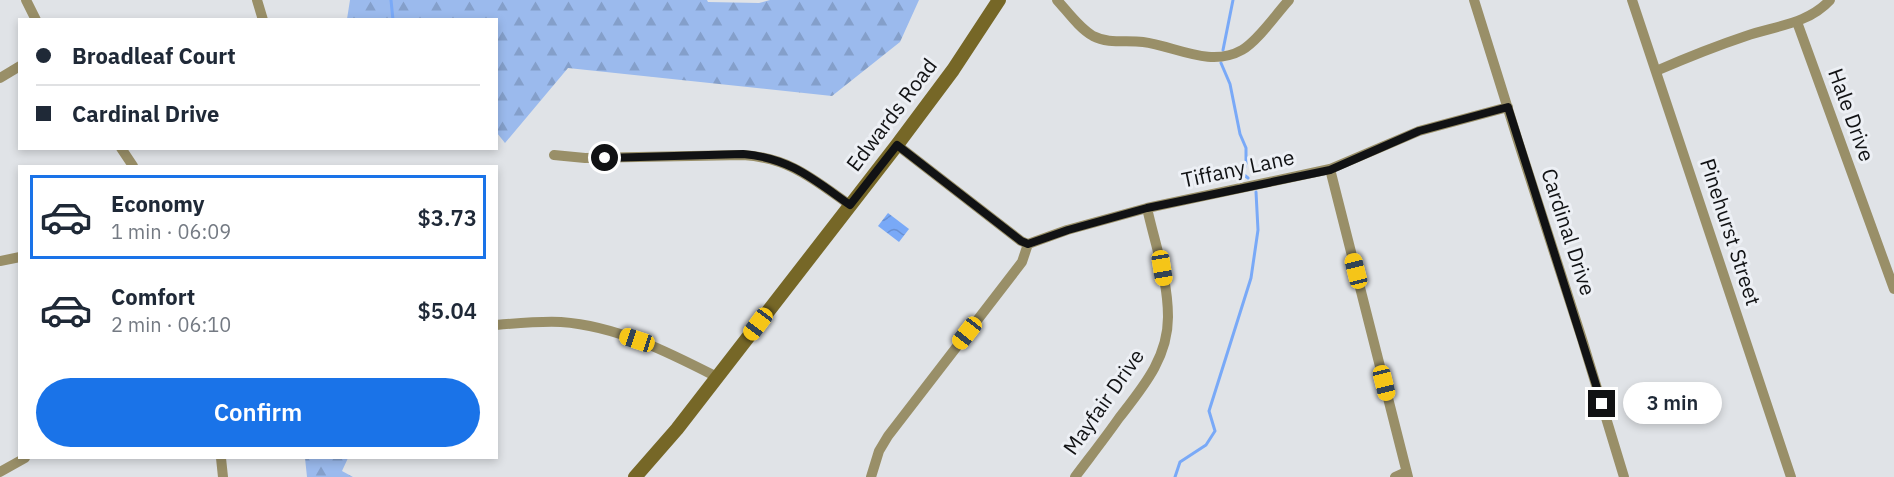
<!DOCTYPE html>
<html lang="en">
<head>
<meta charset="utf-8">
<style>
	body { margin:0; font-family:"IBM Plex Sans",sans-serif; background:#f2f2f3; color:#1f2937; height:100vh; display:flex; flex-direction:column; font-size:22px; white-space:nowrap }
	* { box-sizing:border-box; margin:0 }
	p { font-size:20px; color:#747a83 }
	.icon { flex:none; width:33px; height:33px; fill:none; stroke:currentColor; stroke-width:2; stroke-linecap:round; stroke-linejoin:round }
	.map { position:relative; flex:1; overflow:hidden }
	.drawer { position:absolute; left:18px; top:165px; width:480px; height:294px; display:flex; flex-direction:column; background:#fff; border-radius:0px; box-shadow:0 3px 9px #0003 }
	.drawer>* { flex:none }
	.banner { position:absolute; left:18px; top:18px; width:480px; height:132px; border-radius:0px; box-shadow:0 3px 9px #0003; display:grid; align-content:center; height:132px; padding:0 18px; background:#fff }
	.end { position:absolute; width:27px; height:27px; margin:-14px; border:8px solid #111214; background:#fff; box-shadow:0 0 0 3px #fff }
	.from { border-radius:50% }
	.bubble { position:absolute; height:42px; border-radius:21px; background:#fff; box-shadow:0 3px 9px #0003; font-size:20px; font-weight:600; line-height:42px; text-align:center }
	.car { position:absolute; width:18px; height:36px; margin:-18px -9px; border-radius:8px; box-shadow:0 0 4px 2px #0007; background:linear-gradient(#f5c518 24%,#345 0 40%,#f5c518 0 76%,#345 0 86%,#f5c518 0) }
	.banner b { display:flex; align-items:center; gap:21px; height:57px; font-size:22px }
	.banner b+b { border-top:2px solid #e0e1e3 }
	.banner i { width:15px; height:15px; background:#1f2937 }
	ul { padding:10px 0 0; list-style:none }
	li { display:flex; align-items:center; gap:18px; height:84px; margin:0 12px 9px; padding:0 6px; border:3px solid transparent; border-radius:0px }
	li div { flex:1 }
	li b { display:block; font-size:22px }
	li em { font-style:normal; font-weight:600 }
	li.on { border-color:#1a73e8 }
	li>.icon { width:54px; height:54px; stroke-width:1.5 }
	.action { display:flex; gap:12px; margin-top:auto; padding:12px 18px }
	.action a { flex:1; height:69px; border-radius:36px; background:#1a73e8; color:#fff; font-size:24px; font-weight:600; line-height:69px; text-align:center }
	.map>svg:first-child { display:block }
	.forest { fill:url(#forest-firs) }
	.water { fill:url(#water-waves) }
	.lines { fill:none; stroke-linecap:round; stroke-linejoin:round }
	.stream { stroke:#79a9f7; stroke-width:3 }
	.street { stroke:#998f68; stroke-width:10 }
	.secondary { stroke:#766727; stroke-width:14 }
	.route { stroke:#111214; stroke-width:8 }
	.labels { text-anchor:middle; stroke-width:6; stroke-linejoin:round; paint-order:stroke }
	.street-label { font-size:21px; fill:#111214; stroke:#edf0f5 }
</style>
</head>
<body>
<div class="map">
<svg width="1894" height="477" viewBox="0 0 1894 477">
	<defs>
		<pattern id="forest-firs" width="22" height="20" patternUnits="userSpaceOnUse" patternTransform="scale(1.5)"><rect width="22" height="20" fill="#9bbaed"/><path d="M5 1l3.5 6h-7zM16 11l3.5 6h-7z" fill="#849fca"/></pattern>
		<pattern id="water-waves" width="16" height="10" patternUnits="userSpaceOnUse" patternTransform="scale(1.5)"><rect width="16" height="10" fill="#79a9f7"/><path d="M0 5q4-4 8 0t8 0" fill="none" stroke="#6890d3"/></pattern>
	</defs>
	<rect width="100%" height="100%" fill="#e0e3e7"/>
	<!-- forest -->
	<path class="forest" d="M 350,0 L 707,0 L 708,2 L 759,3 L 770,0 L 919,0 L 900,42 L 832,96 L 568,68 L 505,143 L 497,133 L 496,20 L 347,19 Z
		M 305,458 L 348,458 L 342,471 L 353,477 L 307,477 Z"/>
	<!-- water -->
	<path class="water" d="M 888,213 L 909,229 L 899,242 L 878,226 Z"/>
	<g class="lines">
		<!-- stream -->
		<path class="stream" d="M 391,0 L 393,20
			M 1223,50 L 1233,0
			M 1221,63 L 1230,84 L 1240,134 L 1246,148 L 1246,163 L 1243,174 L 1248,178
			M 1175,477 L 1180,462 L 1206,445 L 1215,431 L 1209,411 L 1251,278 L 1258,230 L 1256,192"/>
		<!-- street -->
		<path class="street" d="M 26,0 L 36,20
			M 257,0 L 263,20
			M 1057,0 C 1068,12 1079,28 1093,36 C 1108,44 1127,40 1143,42 C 1175,46 1210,68 1242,50 C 1258,41 1276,14 1289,0
			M 1474,0 L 1518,141 L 1582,339 L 1624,477
			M 1632,0 L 1791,477
			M 1797,22 L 1894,289
			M 1656,71 C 1686,58 1716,46 1746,36 C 1775,26 1808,24 1830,0
			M 0,78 L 20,66
			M 897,145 L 1021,241 L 1028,244 L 1067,230 L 1147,208 L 1330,169 L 1419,131 L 1508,107
			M 121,148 L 133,166
			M 554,155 L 585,158 L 743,155 C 790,158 813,179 850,205
			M 1330,169 L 1408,477
			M 0,261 L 20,257
			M 496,325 C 518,323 540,321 561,322 C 617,326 668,352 717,377
			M 221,458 L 223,477
			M 0,472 L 25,458
			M 871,477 L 879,451 L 888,436 L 1022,262 L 1028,244
			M 1075,477 C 1090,457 1105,438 1119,418 C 1143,387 1168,358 1168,317 C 1168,280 1155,244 1147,208
			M 1395,477 L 1406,472"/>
		<!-- secondary -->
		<path class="secondary" d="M 635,477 L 677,429 L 897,145 L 953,70 L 999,0"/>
	</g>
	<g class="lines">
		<!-- route -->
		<path class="route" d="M 605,158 L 743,154 C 790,158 813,179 850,205 L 897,145 L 1021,241 L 1028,244 L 1068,230 L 1147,208 L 1330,170 L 1419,131 L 1508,107 L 1602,404"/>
	</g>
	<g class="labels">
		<!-- street labels -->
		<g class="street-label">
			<text transform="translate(892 115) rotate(-53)" y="7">Edwards Road</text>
			<text transform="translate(1851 115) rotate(70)" y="7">Hale Drive</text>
			<text transform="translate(1238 169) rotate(-12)" y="7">Tiffany Lane</text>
			<text transform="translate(1568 232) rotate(72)" y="7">Cardinal Drive</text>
			<text transform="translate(1730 232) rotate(72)" y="7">Pinehurst Street</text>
			<text transform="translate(1104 402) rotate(-55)" y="7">Mayfair Drive</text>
		</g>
	</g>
</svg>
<i class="end from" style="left:605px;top:158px"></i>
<i class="end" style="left:1602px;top:404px"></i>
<div class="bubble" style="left:1623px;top:382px;width:99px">3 min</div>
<i class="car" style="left:1162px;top:268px;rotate:171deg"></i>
<i class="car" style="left:1356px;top:271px;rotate:346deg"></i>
<i class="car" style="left:758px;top:324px;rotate:217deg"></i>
<i class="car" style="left:967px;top:333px;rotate:218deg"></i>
<i class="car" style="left:637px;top:340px;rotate:288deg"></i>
<i class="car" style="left:1384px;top:383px;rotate:166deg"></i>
<div class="banner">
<b><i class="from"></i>Broadleaf Court</b>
<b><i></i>Cardinal Drive</b>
</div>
<section class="drawer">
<ul>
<li class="on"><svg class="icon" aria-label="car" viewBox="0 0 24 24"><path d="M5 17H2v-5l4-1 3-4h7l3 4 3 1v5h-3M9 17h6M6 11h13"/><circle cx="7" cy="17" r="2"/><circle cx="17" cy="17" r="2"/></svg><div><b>Economy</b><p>1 min · 06:09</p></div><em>$3.73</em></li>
<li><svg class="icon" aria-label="car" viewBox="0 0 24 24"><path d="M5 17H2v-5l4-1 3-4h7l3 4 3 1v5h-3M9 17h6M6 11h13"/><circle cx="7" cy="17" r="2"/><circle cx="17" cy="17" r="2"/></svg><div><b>Comfort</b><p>2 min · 06:10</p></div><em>$5.04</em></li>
</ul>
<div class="action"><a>Confirm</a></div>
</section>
</div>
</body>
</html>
